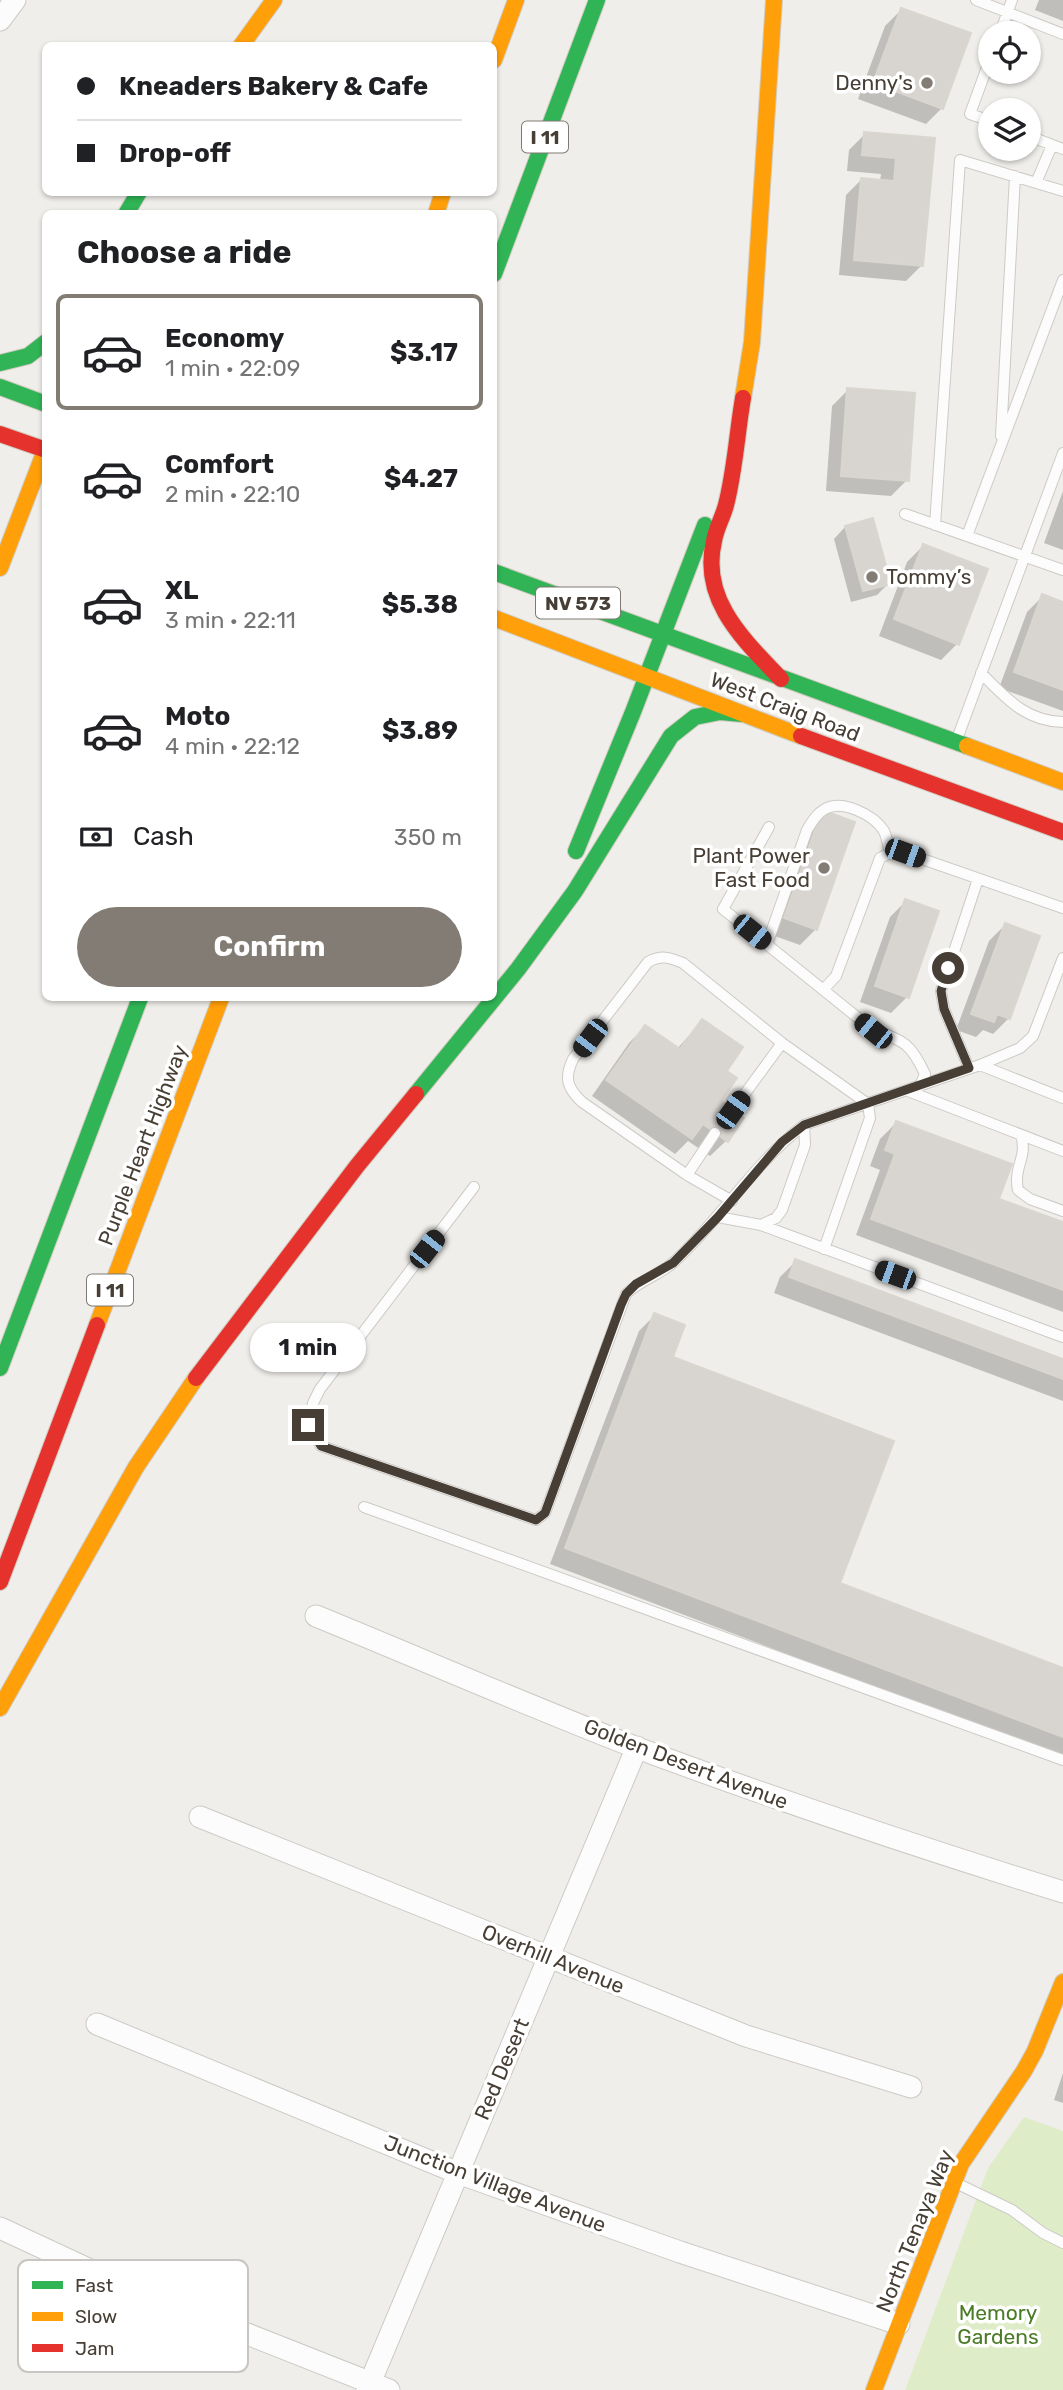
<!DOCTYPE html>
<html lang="en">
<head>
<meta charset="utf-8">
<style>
	body { margin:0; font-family:Rubik,sans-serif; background:#f6f6f6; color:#202124; height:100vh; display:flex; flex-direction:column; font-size:26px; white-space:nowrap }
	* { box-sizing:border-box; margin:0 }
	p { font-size:23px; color:#757577 }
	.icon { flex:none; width:38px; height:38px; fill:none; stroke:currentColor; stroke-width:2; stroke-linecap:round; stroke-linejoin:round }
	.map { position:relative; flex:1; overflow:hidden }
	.panel { position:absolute; left:42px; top:210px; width:455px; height:791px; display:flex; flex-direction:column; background:#fff; border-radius:10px; box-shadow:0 2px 5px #0004 }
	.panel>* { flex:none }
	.guide { position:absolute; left:42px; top:42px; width:455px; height:154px; border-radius:10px; box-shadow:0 2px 5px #0004; display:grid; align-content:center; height:154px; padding:0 35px; background:#fff }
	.buttons { position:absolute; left:978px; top:21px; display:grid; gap:14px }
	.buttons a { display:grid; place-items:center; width:63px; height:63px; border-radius:50%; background:#fff; box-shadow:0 2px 5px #0004; font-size:35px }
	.end { position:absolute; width:32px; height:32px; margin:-16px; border:9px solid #473f35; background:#fff; box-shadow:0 0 0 4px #fff }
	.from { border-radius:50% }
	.bubble { position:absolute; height:49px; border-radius:24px; background:#fff; box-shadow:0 2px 5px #0004; font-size:23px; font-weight:700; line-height:49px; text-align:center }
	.car { position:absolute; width:21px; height:42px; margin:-21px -10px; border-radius:9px; box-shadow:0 0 5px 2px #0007; background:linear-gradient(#222 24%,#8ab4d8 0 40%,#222 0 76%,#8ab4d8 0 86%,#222 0) }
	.guide b { display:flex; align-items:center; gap:24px; height:66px; font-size:26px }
	.guide b+b { border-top:2px solid #e0e0e0 }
	.guide i { width:18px; height:18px; background:#202124 }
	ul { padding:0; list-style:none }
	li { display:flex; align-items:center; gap:21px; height:116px; margin:0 14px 10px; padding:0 21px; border:4px solid transparent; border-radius:10px }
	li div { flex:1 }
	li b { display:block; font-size:26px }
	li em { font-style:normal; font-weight:700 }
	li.selected { border-color:#827c74 }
	li>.icon { width:63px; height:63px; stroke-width:1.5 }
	h2 { padding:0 35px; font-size:32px; line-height:84px }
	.pay { display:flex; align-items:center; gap:18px; height:77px; padding:0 35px; font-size:26px }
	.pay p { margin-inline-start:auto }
	.primary-button { display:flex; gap:14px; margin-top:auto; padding:14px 35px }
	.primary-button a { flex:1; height:80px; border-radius:42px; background:#827c74; color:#fff; font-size:28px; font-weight:700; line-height:80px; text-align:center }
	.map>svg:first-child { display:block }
	.green { fill:#dfecc8 }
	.shadow { fill:#0003 }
	.building { fill:#d8d5d1; stroke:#d9d5cf; stroke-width:2 }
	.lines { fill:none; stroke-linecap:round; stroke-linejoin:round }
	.lane-casing { stroke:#cdcac6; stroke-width:12 }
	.street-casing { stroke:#cdcac6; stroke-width:23 }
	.fast-casing { stroke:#d0cbc0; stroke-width:18 }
	.slow-casing { stroke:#d0cbc0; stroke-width:18 }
	.jam-casing { stroke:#d0cbc0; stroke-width:18 }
	.lane { stroke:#fdfcfc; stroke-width:10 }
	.street { stroke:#fdfcfc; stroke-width:21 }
	.fast { stroke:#30b455; stroke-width:16 }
	.slow { stroke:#ff9f0a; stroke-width:16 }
	.jam { stroke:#e5322d; stroke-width:16 }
	.route { stroke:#473f35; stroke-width:9 }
	.poi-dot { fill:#827c74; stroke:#fff; stroke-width:2.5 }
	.labels { text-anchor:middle; stroke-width:7; stroke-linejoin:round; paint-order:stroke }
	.shield { fill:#fff; stroke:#7e7972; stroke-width:2 }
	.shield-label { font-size:19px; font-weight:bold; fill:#473f35 }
	.poi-label { font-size:21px; fill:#473f35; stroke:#fff; text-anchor:end }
	.street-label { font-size:21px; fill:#473f35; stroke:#fff }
	.park-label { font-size:21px; fill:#4a7b25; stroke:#fff }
	.key { fill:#fff; stroke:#c8c5c2; stroke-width:2 }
	.key-label { font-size:19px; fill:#473f35 }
</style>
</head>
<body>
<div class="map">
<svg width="1063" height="2390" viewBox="0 0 1063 2390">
	<rect width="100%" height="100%" fill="#f0eeea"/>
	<!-- green -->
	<path class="green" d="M 1024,2117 L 1063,2131 L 1063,2390 L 905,2390 L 988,2168 Z"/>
	<!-- shadow -->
	<path class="shadow" d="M 1039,0 L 1063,0 L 1063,21 L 1035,10 Z
		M 901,10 L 942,108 L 926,124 L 858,99 L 885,26 Z
		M 865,134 L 933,140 L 922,265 L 906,281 L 839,275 L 846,195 L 862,179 L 880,181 L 881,174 L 847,171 L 849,150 Z
		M 848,390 L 907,480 L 891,496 L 826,491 L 832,406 Z
		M 1063,491 L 1063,550 L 1044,543 Z
		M 845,527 L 889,583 L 877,595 L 851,602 L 834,539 Z
		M 923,546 L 957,644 L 941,660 L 879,636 L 907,562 Z
		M 1043,596 L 1063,604 L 1063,711 L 999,688 L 1027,612 Z
		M 823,812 L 816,929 L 800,945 L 769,934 L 807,828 Z
		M 906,901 L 907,997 L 891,1013 L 860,1002 L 890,917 Z
		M 1005,925 L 1009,1018 L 993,1034 L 983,1030 L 976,1037 L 956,1030 L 989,941 Z
		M 702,1021 L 724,1072 L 719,1102 L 726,1141 L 710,1156 L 688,1141 L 675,1154 L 592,1096 L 629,1043 L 645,1027 L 677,1049 Z
		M 896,1123 L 997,1200 L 1063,1224 L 1063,1312 L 856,1235 L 880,1170 L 870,1166 L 880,1139 Z
		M 796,1261 L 1063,1361 L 1063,1401 L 774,1293 L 780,1277 Z
		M 655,1315 L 671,1358 L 838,1584 L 1063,1670 L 1063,1759 L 550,1564 L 639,1331 Z
		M 1063,2073 L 1063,2103 L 1054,2100 Z"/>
	<!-- building -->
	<path class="building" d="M 901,8 L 971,33 L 943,109 L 873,83 Z
		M 864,132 L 935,138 L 923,266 L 854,260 L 861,178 L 894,181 L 896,158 L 862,155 Z
		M 847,388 L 915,393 L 909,481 L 841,476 Z
		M 873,518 L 891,584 L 863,591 L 845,526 Z
		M 923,544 L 988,569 L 959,645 L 894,619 Z
		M 1042,594 L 1063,602 L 1063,690 L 1014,672 Z
		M 822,810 L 855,822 L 817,930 L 784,918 Z
		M 905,899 L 939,911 L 909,998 L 875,986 Z
		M 1005,923 L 1040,936 L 1010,1019 L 997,1014 L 994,1022 L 971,1014 Z
		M 702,1019 L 743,1047 L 727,1071 L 737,1078 L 721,1101 L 744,1118 L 728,1142 L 703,1124 L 692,1139 L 606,1080 L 645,1025 L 680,1049 Z
		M 896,1121 L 1012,1164 L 999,1199 L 1063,1222 L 1063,1290 L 871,1219 L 895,1154 L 885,1150 Z
		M 795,1259 L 1063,1359 L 1063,1379 L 789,1277 Z
		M 654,1313 L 685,1325 L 673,1357 L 894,1441 L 840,1583 L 1063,1668 L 1063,1737 L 565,1548 Z"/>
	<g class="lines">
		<!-- lane casing -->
		<g class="lane-casing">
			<path id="lane" d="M 976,0 L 1063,34
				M 1000,33 L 1012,0
				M 990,59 L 970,114 L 990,121
				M 1029,136 L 1063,149
				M 1036,183 L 1052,145
				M 1001,436 L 1015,176
				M 905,514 L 1063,570
				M 935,525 L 960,160 L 1063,191
				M 967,536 L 1063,280
				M 981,673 C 1006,698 1025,721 1063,722
				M 957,739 L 1063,453
				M 769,827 L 723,909 L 873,1030 C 905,1041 911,1044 925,1074 L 920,1086
				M 767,944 L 807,830 C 812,822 816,814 825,809 C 842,799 874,815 884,831 C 887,837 888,846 890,853
				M 823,990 L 836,976 L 880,858 L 890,853 L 905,853 L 1063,908
				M 980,1065 L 1063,1098
				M 969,1068 L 944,1009 L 941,991 L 978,879
				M 908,1091 L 1063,1151
				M 733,1110 L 782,1043
				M 715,1133 L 687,1175 L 582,1102 C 567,1088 564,1078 573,1059 L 648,962 C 661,955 669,957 683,963 L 782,1043 L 868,1104 L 870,1118 L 824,1249
				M 1021,1135 C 1028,1158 1013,1166 1018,1190 L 1030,1199 L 1063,1211
				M 687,1175 L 732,1201
				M 474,1187 L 320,1389 L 313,1403 L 308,1425 L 321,1446 L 536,1520 L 545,1513 L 626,1294 C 640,1280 660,1275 675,1261 C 721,1219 754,1163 804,1125 L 980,1065 L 1020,1048 L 1033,1036 L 1063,958
				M 718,1217 L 761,1225 L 1063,1337
				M 761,1225 L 776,1218 L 782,1210 L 805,1145 L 804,1125
				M 364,1507 L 1063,1760
				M 956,2183 L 1012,2210 L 1043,2233 L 1063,2243"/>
		</g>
		<!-- street casing -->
		<g class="street-casing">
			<path id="street" d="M 0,20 L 15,0
				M 316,1616 C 424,1660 531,1707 640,1749 C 780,1801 921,1848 1063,1892
				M 200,1817 L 746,2036 L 911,2087
				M 97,2024 L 458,2173 L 680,2252 L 899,2324
				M 0,2228 L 118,2283 L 389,2390
				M 367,2390 L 637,1747"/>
		</g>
		<!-- fast casing -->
		<g class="fast-casing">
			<path id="fast" d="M 126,214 L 139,192
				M 494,274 L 597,0
				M 0,363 L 28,356 L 46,342
				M 0,387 L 46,404
				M 494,572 L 967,746
				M 576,851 L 633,712 L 705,525
				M 416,1094 L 518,969 L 575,891 L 671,736 L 695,717 L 720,712 L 742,714
				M 0,1368 L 140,998"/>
		</g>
		<!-- slow casing -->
		<g class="slow-casing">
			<path id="slow" d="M 241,46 L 274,0
				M 494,60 L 516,0
				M 436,214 L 443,192
				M 743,398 L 752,342 L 774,0
				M 0,568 L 46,448
				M 494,618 L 801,736
				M 967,746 L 1063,782
				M 97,1325 L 221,998
				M 0,1708 L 136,1467 L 196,1378
				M 874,2390 L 961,2164 L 1024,2071 L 1035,2051 L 1063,1982"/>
		</g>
		<!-- jam casing -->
		<g class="jam-casing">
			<path id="jam" d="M 743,398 C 737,433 735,470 726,505 C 723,517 716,528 714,541 C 700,600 744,640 781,679
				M 0,434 L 46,450
				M 801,736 L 1063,832
				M 196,1378 L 357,1166 L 416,1094
				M 0,1582 L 97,1325"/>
		</g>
		<!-- lane -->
		<use href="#lane" class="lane"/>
		<!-- street -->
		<use href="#street" class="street"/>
		<!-- fast -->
		<use href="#fast" class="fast"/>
		<!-- slow -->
		<use href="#slow" class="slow"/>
		<!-- jam -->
		<use href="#jam" class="jam"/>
	</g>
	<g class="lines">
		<!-- route -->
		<path class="route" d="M 308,1425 L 321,1446 L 536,1520 L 545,1513 L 621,1305 L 626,1294 L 636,1284 L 673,1263 L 718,1217 L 782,1142 L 804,1125 L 969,1068 L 944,1009 L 941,991 L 948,968"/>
	</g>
	<!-- markers -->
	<g class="poi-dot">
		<circle cx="927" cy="83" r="7"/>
		<circle cx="872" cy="577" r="7"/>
		<circle cx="824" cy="868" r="7"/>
	</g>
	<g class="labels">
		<!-- shield labels -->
		<g class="shield">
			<rect x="522" y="121.5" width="46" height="31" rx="5"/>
			<rect x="536" y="587.5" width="84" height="31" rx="5"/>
			<rect x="87" y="1274.5" width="46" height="31" rx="5"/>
		</g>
		<g class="shield-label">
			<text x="545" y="144">I 11</text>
			<text x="578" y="610">NV 573</text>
			<text x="110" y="1297">I 11</text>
		</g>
		<!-- poi labels -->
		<g class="poi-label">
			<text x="913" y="90">Denny's</text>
			<text x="886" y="584" text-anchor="start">Tommy’s</text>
			<text x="810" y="863">Plant Power<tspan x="810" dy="24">Fast Food</tspan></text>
		</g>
		<!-- street labels -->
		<g class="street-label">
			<text transform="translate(785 707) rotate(21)" y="7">West Craig Road</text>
			<text transform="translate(143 1145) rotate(-69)" y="7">Purple Heart Highway</text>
			<text transform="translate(686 1764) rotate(21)" y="7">Golden Desert Avenue</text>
			<text transform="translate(553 1959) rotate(22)" y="7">Overhill Avenue</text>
			<text transform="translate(502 2069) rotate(-67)" y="7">Red Desert</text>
			<text transform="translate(495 2184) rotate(21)" y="7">Junction Village Avenue</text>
			<text transform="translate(915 2231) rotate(-68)" y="7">North Tenaya Way</text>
		</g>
		<!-- park labels -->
		<g class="park-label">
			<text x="998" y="2320">Memory<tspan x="998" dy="24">Gardens</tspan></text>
		</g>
	</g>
	<!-- legend -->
	<rect x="18" y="2260" width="230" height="112" rx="10" class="key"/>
	<rect x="32" y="2281" width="31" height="8" fill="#30b455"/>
	<rect x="32" y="2312" width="31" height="9" fill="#ff9f0a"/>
	<rect x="32" y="2344" width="31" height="8" fill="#e5322d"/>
	<g class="key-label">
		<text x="75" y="2292">Fast</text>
		<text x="75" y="2323">Slow</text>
		<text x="75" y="2355">Jam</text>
	</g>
</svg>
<div class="buttons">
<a><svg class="icon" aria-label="locate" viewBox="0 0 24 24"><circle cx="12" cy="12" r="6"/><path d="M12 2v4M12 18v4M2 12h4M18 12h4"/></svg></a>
<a><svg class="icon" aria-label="layers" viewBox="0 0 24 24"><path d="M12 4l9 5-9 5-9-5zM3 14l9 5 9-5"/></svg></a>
</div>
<i class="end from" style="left:948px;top:968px"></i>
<i class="end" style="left:308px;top:1425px"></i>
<div class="bubble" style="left:250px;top:1323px;width:116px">1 min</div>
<i class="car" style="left:905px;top:853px;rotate:110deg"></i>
<i class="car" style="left:752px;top:932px;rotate:129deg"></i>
<i class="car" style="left:873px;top:1031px;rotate:309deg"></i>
<i class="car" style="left:590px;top:1038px;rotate:217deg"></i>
<i class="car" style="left:733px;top:1110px;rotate:36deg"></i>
<i class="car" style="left:427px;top:1249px;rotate:38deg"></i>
<i class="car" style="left:895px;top:1275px;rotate:290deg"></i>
<div class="guide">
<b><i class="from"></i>Kneaders Bakery &amp; Cafe</b>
<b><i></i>Drop-off</b>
</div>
<section class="panel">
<h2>Choose a ride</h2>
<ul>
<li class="selected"><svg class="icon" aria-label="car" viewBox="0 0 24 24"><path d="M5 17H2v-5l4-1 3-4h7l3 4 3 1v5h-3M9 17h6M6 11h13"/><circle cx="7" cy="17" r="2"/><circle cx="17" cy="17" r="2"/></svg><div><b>Economy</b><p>1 min · 22:09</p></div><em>$3.17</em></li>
<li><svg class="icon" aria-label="car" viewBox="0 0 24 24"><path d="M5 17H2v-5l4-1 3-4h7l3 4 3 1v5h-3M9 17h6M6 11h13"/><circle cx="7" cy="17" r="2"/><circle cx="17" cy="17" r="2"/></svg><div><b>Comfort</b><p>2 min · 22:10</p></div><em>$4.27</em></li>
<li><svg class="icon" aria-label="car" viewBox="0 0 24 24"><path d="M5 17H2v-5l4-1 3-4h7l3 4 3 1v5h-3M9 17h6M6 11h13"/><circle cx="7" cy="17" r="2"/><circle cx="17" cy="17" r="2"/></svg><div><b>XL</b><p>3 min · 22:11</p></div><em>$5.38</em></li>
<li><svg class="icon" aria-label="car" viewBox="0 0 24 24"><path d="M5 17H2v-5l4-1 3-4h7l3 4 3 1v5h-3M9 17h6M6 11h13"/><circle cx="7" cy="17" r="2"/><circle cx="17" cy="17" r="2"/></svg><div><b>Moto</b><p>4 min · 22:12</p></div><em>$3.89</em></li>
</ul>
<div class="pay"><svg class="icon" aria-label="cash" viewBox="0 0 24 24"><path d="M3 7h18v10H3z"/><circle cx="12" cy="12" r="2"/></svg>Cash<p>350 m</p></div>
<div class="primary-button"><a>Confirm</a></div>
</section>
</div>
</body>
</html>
